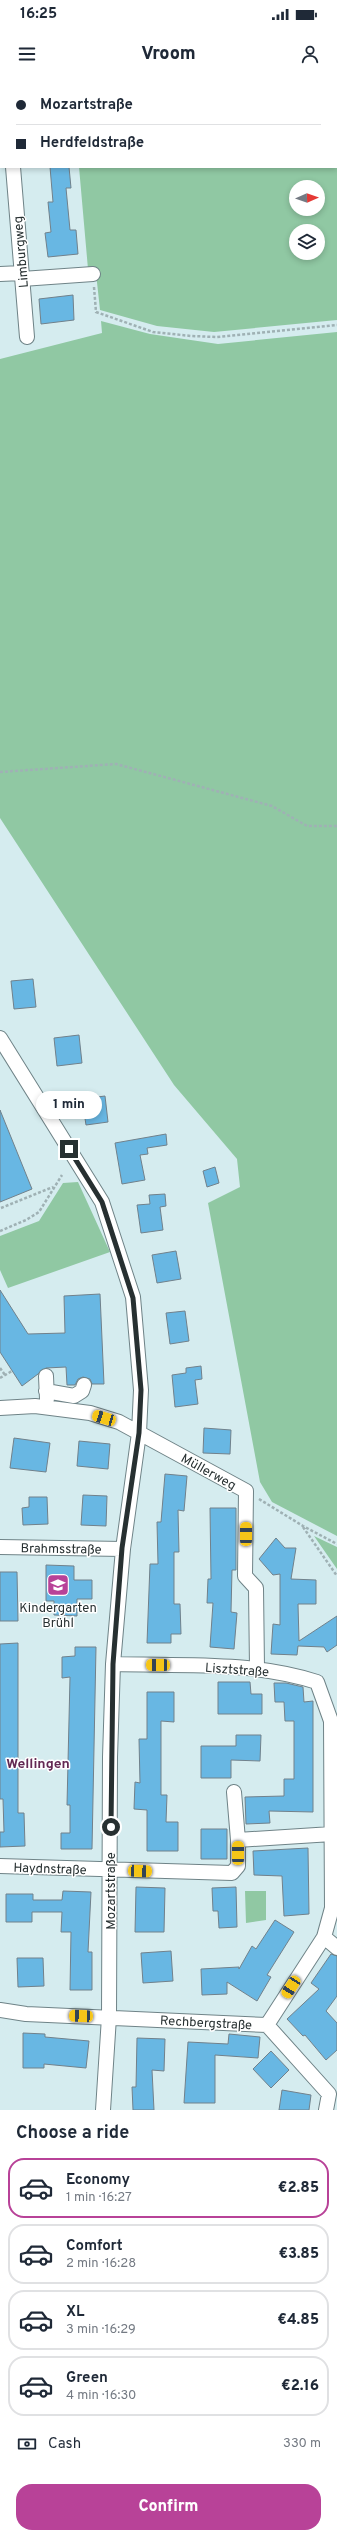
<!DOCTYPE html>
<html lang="en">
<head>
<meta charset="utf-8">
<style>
	body { margin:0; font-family:Overpass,sans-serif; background:#f2f2f3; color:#1f2937; height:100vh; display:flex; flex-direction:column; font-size:15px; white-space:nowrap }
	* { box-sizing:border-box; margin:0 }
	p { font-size:13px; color:#747a83 }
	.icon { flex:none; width:22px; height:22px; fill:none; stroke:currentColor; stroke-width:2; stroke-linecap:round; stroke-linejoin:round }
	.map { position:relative; height:2030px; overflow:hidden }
	.panel { display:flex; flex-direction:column; background:#fff; flex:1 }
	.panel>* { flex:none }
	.top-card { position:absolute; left:0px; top:0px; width:337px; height:88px; box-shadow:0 2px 6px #0003; display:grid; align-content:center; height:88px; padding:0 16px; background:#fff }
	.needle { width:26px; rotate:88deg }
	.controls { position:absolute; left:289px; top:100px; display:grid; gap:8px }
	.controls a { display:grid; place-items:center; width:36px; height:36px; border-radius:50%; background:#fff; box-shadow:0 2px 6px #0003; font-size:20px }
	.end { position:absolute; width:18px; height:18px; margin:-9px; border:5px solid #273031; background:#fff; box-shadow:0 0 0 2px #fff }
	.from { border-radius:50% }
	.bubble { position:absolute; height:28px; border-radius:14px; background:#fff; box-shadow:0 2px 6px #0003; font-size:13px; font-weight:800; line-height:28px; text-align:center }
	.car { position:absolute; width:12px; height:24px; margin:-12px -6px; border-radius:5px; box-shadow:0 0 3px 1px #0007; background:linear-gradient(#f5c518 24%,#345 0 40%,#f5c518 0 76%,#345 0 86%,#f5c518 0) }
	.top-card b { display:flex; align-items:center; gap:14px; height:38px; font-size:15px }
	.top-card b+b { border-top:1px solid #e0e1e3 }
	.top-card i { width:10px; height:10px; background:#1f2937 }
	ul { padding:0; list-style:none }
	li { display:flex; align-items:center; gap:12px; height:60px; margin:0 8px 6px; padding:0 8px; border:2px solid #e0e1e3; border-radius:16px }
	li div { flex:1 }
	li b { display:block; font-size:15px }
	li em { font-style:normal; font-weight:800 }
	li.on { border-color:#b84298 }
	li>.icon { width:36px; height:36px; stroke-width:1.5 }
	h2 { padding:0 16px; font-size:18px; line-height:48px }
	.pay { display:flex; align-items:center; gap:10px; height:44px; padding:0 16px; font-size:15px }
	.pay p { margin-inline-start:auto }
	.action { display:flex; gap:8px; margin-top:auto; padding:8px 16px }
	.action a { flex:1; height:46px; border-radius:16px; background:#b84298; color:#fff; font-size:16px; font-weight:800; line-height:46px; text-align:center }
	.status { display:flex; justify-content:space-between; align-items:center; height:28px; padding:0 20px; background:#fff; direction:ltr }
	.status svg { height:11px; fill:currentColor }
	header { display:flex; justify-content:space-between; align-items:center; height:52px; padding:0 16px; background:#fff; font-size:18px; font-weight:800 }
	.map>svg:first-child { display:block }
	.green { fill:#90c8a3; fill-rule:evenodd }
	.building { fill:#68b7e3; stroke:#71818b }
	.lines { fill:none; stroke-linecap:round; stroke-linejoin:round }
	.minor-casing { stroke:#6f8387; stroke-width:16 }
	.path { stroke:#9fb1b4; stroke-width:2.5; stroke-dasharray:3 2; stroke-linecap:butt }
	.minor { stroke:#fff; stroke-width:14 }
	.route { stroke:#273031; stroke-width:5 }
	.labels { text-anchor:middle; stroke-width:3; stroke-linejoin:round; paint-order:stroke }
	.street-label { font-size:13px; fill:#273031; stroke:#fff }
	.poi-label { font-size:13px; fill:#273031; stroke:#fff }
	.neighbourhood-label { font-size:14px; font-weight:bold; fill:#632953; stroke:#fff }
</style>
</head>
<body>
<div class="status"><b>16:25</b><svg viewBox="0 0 49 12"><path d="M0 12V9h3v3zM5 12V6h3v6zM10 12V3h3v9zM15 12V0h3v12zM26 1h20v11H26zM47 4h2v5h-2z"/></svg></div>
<header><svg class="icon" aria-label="menu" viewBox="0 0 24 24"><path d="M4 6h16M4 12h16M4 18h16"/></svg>Vroom<svg class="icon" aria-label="person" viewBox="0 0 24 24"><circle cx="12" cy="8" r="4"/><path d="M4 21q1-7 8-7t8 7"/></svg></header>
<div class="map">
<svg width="337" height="2030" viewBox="0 0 337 2030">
	<rect width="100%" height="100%" fill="#d5ecef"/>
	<!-- green -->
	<path class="green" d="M 71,0 L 337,0 L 337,240 L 214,252 L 157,246 L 100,230 L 96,193 L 88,189 L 79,87 L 336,87 L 336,1 ZM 296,107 L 318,107 L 318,129 L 296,129 ZM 296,151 L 318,151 L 318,173 L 296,173 Z
		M 101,241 L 150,254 L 218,264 L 337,252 L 337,1456 L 272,1422 L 260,1402 L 208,1123 L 240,1107 L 237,1079 L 174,1005 L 0,738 L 0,279 L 102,253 Z
		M 78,1102 L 110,1172 L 8,1208 L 0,1190 L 0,1156 L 39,1141 L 63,1103 Z
		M 314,1456 L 337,1467 L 337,1489 Z
		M 245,1811 L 266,1811 L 266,1840 L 246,1843 Z"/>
	<!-- building -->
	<path class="building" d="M 50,87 L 69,87 L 71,108 L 66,108 L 70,150 L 76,150 L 78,174 L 48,177 L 45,153 L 51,152 L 48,122 L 53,122 Z
		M 73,215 L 74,240 L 41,244 L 39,219 Z
		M 33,899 L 36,927 L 14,929 L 11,901 Z
		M 79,955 L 82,983 L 57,986 L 54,958 Z
		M 105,1016 L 108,1042 L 86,1045 L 82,1019 Z
		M 0,1030 L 32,1109 L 0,1122 Z
		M 166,1054 L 167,1065 L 147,1068 L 148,1074 L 140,1075 L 145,1100 L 122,1104 L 115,1063 Z
		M 215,1087 L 219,1103 L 207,1107 L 203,1091 Z
		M 165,1114 L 166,1126 L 160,1127 L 163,1150 L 141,1153 L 137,1125 L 150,1124 L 149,1115 Z
		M 176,1171 L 181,1199 L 157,1203 L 152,1175 Z
		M 0,1210 L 28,1254 L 65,1253 L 64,1216 L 100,1214 L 104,1304 L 92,1304 L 90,1299 L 83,1297 L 78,1299 L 75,1305 L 67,1305 L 66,1287 L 46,1288 L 22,1306 L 0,1272 Z
		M 185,1231 L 189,1261 L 170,1264 L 166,1233 Z
		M 201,1286 L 202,1299 L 195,1300 L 198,1324 L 175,1327 L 172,1295 L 186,1293 L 186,1288 Z
		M 204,1348 L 231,1350 L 230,1374 L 203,1373 Z
		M 14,1358 L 50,1363 L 46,1392 L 10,1388 Z
		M 79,1361 L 110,1364 L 108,1389 L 77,1386 Z
		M 165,1394 L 187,1396 L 184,1431 L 178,1430 L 179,1472 L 174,1472 L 174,1524 L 180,1524 L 181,1554 L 171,1554 L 171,1563 L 147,1563 L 150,1484 L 158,1484 L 157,1442 L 161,1442 Z
		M 83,1415 L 107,1416 L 106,1446 L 81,1445 Z
		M 29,1417 L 47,1417 L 48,1444 L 23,1445 L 22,1428 L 29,1427 Z
		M 210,1428 L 236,1428 L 236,1490 L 232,1490 L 231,1532 L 237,1533 L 234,1569 L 210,1567 L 213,1523 L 207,1523 L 208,1499 L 211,1499 Z
		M 276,1458 L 285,1468 L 296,1468 L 291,1499 L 316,1500 L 316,1524 L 298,1524 L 299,1561 L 337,1536 L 337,1565 L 327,1572 L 324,1567 L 298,1566 L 297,1575 L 271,1574 L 273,1544 L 280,1545 L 280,1494 L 273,1495 L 259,1479 Z
		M 46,1485 L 74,1486 L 74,1500 L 92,1500 L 92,1519 L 77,1519 L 77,1536 L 54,1535 L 54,1521 L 46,1521 Z
		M 0,1492 L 17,1492 L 18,1541 L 0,1541 Z
		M 18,1563 L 18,1733 L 24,1733 L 25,1766 L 0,1767 L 0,1752 L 4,1752 L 3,1719 L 0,1719 L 0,1564 Z
		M 75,1567 L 96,1567 L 92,1769 L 61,1769 L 61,1753 L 70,1753 L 70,1725 L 67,1725 L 70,1597 L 62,1598 L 62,1577 L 75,1576 Z
		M 218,1602 L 250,1602 L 251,1614 L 262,1614 L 262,1634 L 218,1634 Z
		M 274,1603 L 286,1603 L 303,1607 L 304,1622 L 313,1621 L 313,1732 L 269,1731 L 270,1743 L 246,1744 L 245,1717 L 284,1716 L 284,1699 L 294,1699 L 294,1641 L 285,1641 L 284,1622 L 275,1622 Z
		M 147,1612 L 174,1612 L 174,1642 L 161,1641 L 161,1715 L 167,1715 L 166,1742 L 178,1742 L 178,1771 L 147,1771 L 147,1730 L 134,1729 L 135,1702 L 140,1703 L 139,1659 L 147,1659 Z
		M 236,1655 L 261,1655 L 260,1681 L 231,1680 L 231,1698 L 201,1698 L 201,1666 L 236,1666 Z
		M 201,1749 L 227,1749 L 227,1779 L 201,1779 Z
		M 308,1768 L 309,1834 L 284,1836 L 282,1796 L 254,1795 L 253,1771 Z
		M 136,1807 L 165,1808 L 164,1852 L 135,1852 Z
		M 236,1807 L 237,1847 L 219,1848 L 218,1831 L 213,1831 L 212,1808 Z
		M 63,1811 L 91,1812 L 88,1872 L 92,1872 L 92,1910 L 70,1910 L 71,1852 L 61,1852 L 62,1832 L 32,1832 L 32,1842 L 6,1842 L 6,1814 L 33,1814 L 33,1820 L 62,1820 Z
		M 275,1840 L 294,1852 L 267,1895 L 271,1897 L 257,1921 L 227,1902 L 227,1914 L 202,1915 L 201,1889 L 239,1887 L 239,1889 L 252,1866 L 256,1869 Z
		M 171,1871 L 173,1901 L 143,1903 L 141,1873 Z
		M 331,1874 L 337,1876 L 337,1916 L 326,1931 L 337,1943 L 337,1970 L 326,1980 L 305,1955 L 303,1956 L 287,1939 L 319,1909 L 311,1903 Z
		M 17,1878 L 43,1878 L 44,1906 L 18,1907 Z
		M 23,1953 L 45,1954 L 45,1957 L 89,1961 L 86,1988 L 44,1984 L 44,1988 L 23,1988 Z
		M 229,1954 L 260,1957 L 258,1978 L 215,1975 L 215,2023 L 184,2023 L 188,1962 L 228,1964 Z
		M 137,1958 L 165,1959 L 164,1991 L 152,1990 L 154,2030 L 133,2030 L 132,2007 L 136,2007 Z
		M 271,1971 L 289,1990 L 271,2008 L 253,1989 Z
		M 282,2010 L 311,2015 L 309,2030 L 279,2030 Z"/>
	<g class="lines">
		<!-- minor casing -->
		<g class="minor-casing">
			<path id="minor" d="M 6,0 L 6,1
				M 13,87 L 27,257
				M 0,194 L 22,193
				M 22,199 L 93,194
				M 0,958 L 102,1122 L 133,1217 L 141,1310 L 139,1353 L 123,1469 L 113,1584 L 110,1677 L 109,1937 L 103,2030
				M 46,1296 L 47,1319
				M 46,1311 L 74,1316 L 82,1311 L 84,1305
				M 0,1328 L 35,1326 L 90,1333 L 119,1342 L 246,1411 L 245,1496 L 256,1508 L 257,1588
				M 0,1467 L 123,1469
				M 113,1584 C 182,1586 252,1581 317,1602 L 331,1641 L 332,1828 L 324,1857 L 267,1945
				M 234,1712 L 238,1760
				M 0,1786 L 232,1793 L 238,1786 L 238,1760 L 332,1754
				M 324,1857 L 337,1868
				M 0,1930 L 26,1934 L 267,1945 L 329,2014 L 326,2030"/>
		</g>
		<!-- path -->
		<path class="path" d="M 94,207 L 96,232 L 153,252 L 191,256 L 217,257 L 337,245
			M 0,692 L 116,684 L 272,726 L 307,746 L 337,746
			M 1,1128 L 53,1107
			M 0,1151 L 26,1140 L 39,1132 L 62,1095
			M 0,1288 L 5,1295
			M 0,1298 L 12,1291
			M 259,1419 L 303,1446 L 337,1464
			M 303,1447 L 337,1496"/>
		<!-- minor -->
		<use href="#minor" class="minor"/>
	</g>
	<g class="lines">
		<!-- route -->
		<path class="route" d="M 69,1069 L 102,1122 L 133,1218 L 141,1310 L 139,1353 L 122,1468 L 113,1584 L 111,1747"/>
	</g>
	<!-- icons -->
	<defs>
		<g id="school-square" transform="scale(1.15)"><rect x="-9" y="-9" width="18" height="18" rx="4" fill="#b84298" stroke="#fff"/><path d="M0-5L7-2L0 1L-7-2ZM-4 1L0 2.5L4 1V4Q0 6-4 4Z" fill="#fff"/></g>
	</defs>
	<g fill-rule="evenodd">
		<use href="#school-square" x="58" y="1505"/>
	</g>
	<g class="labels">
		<!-- street labels -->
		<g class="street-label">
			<text transform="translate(20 172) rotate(-95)" y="5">Limburgweg</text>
			<text transform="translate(209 1391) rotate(29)" y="5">Müllerweg</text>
			<text transform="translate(61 1468) rotate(1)" y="5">Brahmsstraße</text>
			<text transform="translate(237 1589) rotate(4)" y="5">Lisztstraße</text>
			<text transform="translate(50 1788) rotate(2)" y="5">Haydnstraße</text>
			<text transform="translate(110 1811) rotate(-90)" y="5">Mozartstraße</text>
			<text transform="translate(206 1942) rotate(3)" y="5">Rechbergstraße</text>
		</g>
		<!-- poi labels -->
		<g class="poi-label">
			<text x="58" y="1532">Kindergarten<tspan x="58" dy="15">Brühl</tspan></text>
		</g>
		<!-- neighbourhood labels -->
		<g class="neighbourhood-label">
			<text x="38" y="1688">Wellingen</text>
		</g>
	</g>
</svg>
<div class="controls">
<a><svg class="needle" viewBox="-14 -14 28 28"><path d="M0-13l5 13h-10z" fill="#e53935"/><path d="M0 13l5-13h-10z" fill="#747a83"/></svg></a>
<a><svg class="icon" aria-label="layers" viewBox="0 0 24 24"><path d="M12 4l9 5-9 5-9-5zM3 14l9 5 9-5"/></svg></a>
</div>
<i class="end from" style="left:111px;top:1747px"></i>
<i class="end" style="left:69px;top:1069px"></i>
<div class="bubble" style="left:36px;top:1011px;width:66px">1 min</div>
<i class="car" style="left:104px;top:1338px;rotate:287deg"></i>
<i class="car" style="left:246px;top:1454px;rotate:0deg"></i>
<i class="car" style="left:158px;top:1585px;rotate:271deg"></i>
<i class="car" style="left:238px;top:1773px;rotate:0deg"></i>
<i class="car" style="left:140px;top:1791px;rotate:92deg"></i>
<i class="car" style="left:291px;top:1907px;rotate:213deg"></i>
<i class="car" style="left:81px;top:1936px;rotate:272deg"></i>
<div class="top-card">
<b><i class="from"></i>Mozartstraße</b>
<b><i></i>Herdfeldstraße</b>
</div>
</div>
<section class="panel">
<h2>Choose a ride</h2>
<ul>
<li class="on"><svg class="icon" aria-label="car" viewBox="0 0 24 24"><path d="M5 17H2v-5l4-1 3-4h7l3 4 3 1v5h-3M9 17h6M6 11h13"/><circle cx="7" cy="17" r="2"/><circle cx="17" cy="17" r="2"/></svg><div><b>Economy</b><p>1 min · 16:27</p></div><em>€2.85</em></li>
<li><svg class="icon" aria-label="car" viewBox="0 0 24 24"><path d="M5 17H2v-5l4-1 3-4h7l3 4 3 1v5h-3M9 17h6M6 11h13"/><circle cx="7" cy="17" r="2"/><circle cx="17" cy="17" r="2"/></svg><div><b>Comfort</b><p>2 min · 16:28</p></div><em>€3.85</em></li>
<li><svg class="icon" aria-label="car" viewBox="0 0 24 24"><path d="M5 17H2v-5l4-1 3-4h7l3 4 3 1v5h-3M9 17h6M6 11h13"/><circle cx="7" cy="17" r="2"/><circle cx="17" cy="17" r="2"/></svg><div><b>XL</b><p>3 min · 16:29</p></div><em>€4.85</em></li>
<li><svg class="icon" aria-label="car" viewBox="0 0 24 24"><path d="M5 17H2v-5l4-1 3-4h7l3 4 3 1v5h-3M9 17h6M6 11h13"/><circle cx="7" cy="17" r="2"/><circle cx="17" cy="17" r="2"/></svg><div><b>Green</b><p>4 min · 16:30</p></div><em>€2.16</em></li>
</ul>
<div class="pay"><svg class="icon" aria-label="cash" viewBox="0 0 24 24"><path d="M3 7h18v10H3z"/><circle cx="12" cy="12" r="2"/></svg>Cash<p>330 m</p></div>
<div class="action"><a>Confirm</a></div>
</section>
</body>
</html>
